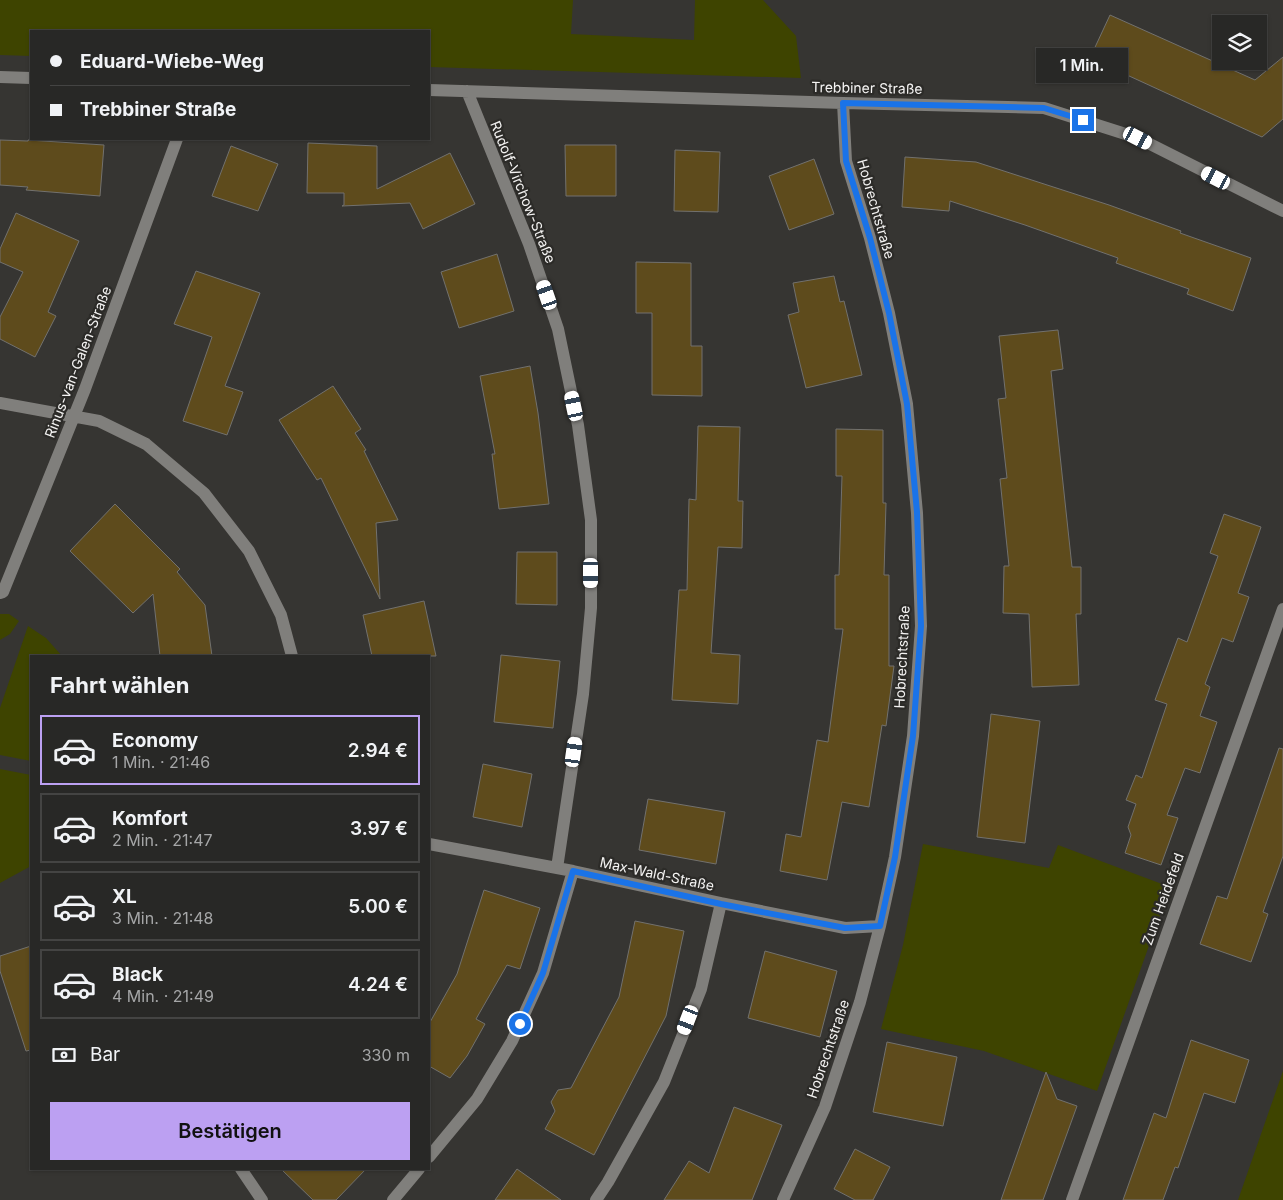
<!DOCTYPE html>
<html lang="de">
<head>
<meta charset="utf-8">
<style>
	body { margin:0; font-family:Inter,sans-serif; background:#343432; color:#f1f3f6; height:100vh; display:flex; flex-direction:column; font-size:19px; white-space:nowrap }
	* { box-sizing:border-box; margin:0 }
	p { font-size:16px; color:#a5a6a7 }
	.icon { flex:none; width:28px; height:28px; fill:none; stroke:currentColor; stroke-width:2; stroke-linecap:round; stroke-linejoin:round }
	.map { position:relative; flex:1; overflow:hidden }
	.sheet { position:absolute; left:30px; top:655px; width:400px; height:515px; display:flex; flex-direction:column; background:#282826; border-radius:0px; box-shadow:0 1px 4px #0004,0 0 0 1px #444443 }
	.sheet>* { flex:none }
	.hud { position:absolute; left:30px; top:30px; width:400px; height:110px; border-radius:0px; box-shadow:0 1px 4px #0004,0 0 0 1px #444443; display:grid; align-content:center; height:110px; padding:0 20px; background:#282826 }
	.fabs { position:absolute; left:1212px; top:15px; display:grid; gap:10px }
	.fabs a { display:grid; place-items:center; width:55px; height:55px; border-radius:0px; background:#282826; box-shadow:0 1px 4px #0004,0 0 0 1px #444443; font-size:25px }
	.end { position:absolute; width:22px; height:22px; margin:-11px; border:6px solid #1a73e8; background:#fff; box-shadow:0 0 0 2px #fff }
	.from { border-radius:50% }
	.bubble { position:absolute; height:35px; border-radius:0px; background:#282826; box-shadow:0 1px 4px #0004,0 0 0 1px #444443; font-size:16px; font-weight:600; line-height:35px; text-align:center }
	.car { position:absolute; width:15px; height:30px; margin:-15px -8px; border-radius:6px; box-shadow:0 0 4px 1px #0007; background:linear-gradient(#fff 24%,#345 0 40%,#fff 0 76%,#345 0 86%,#fff 0) }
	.hud b { display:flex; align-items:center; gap:18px; height:48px; font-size:19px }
	.hud b+b { border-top:1px solid #444443 }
	.hud i { width:12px; height:12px; background:#f1f3f6 }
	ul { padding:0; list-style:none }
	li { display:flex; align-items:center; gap:15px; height:70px; margin:0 10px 8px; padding:0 10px; border:2px solid #444443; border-radius:0px }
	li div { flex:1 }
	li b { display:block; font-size:19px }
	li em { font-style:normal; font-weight:600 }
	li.active { border-color:#bca0f2 }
	li>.icon { width:45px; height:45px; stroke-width:1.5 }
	h2 { padding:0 20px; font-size:22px; line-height:60px }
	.pay { display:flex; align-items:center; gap:12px; height:55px; padding:0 20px; font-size:19px }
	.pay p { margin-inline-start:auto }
	.primary-button { display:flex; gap:10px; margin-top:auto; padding:10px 20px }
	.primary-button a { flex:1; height:58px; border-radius:0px; background:#bca0f2; color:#111; font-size:20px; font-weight:600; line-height:58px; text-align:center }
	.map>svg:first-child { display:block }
	.green { fill:#3e4400 }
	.building { fill:#5e4b1c; stroke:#72716e }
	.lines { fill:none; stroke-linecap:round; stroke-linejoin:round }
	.street { stroke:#807f7c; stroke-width:12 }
	.route { stroke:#1a73e8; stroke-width:6 }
	.labels { text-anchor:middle; stroke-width:4.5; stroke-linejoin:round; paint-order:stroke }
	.street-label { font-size:14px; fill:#f4f3f2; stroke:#2c2b28 }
</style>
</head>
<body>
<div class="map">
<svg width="1283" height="1200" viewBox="0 0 1283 1200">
	<rect width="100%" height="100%" fill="#363532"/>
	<!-- green -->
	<path class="green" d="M 0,0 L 573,0 L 571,34 L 694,40 L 695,0 L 763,0 L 796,36 L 801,78 L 429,67 L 429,31 L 31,31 L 31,56 L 0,55 Z
		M 0,614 L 9,614 L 19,621 L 10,634 L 0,640 Z
		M 28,626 L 46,638 L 62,656 L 31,656 L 31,761 L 0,755 L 0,708 Z
		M 0,769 L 31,775 L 31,866 L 0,883 Z
		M 923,844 L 1049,868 L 1058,845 L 1170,887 L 1097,1091 L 984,1051 L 881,1029 L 903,945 Z
		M 1283,1071 L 1283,1200 L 1238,1200 Z"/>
	<!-- building -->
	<path class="building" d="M 1110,15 L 1255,80 L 1283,57 L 1283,119 L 1262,137 L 1090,58 Z
		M 0,140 L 28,141 L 28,140 L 104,145 L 100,196 L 26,190 L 28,187 L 0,185 Z
		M 308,143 L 377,146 L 377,189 L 450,153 L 475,204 L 423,229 L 410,203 L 342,206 L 344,205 L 344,193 L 307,193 Z
		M 565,145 L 616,145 L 616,196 L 566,196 Z
		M 231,146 L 278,164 L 258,211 L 212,196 Z
		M 675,150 L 720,152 L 718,212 L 674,211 Z
		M 905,157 L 976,162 L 1109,205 L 1181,231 L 1180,233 L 1251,258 L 1233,311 L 1187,294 L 1189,289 L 1116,263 L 1118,258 L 1025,225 L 950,201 L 949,211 L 902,207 Z
		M 814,159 L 834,214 L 789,230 L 769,176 Z
		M 16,213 L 79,241 L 48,312 L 56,316 L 35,357 L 0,339 L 0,317 L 23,272 L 0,262 L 0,249 Z
		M 497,254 L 514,311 L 459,328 L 441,272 Z
		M 636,262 L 691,263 L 691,346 L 702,346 L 702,396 L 652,395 L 652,313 L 636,313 Z
		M 196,271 L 260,293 L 225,386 L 243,392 L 227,435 L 183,421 L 212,337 L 174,324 Z
		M 834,276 L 840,302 L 844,301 L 862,375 L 806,388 L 788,315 L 799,312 L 793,283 Z
		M 1058,330 L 1063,369 L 1051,371 L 1072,567 L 1081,567 L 1081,614 L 1076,614 L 1079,685 L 1032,687 L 1029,614 L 1003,613 L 1004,566 L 1009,566 L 1000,479 L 1007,478 L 998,399 L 1006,398 L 999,336 Z
		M 530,366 L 538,413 L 549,504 L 499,509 L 492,454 L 495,454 L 480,376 Z
		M 333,386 L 361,429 L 355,433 L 366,450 L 364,451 L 398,520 L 376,523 L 380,599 L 321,478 L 317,480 L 279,420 Z
		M 698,426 L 740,427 L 738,501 L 743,501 L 742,548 L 718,547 L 711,653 L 740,655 L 738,704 L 672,700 L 679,590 L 687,590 L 689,499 L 696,500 Z
		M 836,429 L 883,430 L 883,503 L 886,503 L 884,575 L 889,575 L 889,666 L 894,666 L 886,726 L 882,725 L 869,807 L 842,802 L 827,880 L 780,871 L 786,834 L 801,837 L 817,740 L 828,742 L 843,629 L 835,629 L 835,575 L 839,575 L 842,476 L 836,476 Z
		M 115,504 L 180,569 L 177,572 L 205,605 L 212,656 L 160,656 L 153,594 L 133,613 L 70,551 Z
		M 1224,514 L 1261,527 L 1238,593 L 1249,597 L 1233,642 L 1222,638 L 1205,684 L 1210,687 L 1200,716 L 1217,722 L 1200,773 L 1185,768 L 1167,815 L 1178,818 L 1161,865 L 1125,853 L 1131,835 L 1128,827 L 1136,804 L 1126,800 L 1136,775 L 1142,778 L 1167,704 L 1155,700 L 1178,638 L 1187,642 L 1218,556 L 1210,553 Z
		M 517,552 L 557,552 L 557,605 L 516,604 Z
		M 424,601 L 436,656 L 372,656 L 363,615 Z
		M 501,655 L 560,661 L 553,728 L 494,722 Z
		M 991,714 L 1040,721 L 1025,843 L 977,837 Z
		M 1279,748 L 1283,749 L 1283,856 L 1263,912 L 1268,914 L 1251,962 L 1200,944 L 1217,896 L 1227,899 Z
		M 483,764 L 532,774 L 522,827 L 473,817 Z
		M 648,799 L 725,812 L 716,864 L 639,850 Z
		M 484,890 L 540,908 L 520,969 L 507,965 L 476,1019 L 485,1024 L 467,1056 L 450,1078 L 429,1066 L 429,1024 L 457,974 Z
		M 635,921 L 684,931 L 666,1016 L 594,1155 L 545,1129 L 555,1111 L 551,1102 L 558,1090 L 571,1088 L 619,997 Z
		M 31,946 L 31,1050 L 26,1051 L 0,971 L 0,956 Z
		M 765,951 L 837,971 L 820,1037 L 748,1018 Z
		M 1191,1040 L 1249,1060 L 1235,1103 L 1204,1093 L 1178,1168 L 1175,1167 L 1163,1200 L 1123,1200 L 1154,1113 L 1166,1118 Z
		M 887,1042 L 957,1057 L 943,1126 L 873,1112 Z
		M 1046,1072 L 1057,1099 L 1077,1106 L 1043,1200 L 1001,1200 Z
		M 734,1107 L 782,1125 L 752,1200 L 664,1200 L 689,1161 L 709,1173 Z
		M 855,1149 L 890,1167 L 873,1200 L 855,1200 L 834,1189 Z
		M 281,1169 L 366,1169 L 336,1200 L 313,1200 Z
		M 517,1169 L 561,1200 L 495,1200 Z"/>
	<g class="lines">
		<!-- street -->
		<path class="street" d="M 0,77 L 31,78
			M 429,90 L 843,103 L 1044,108 L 1138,138 L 1283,211
			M 467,91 L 529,244 L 558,329 L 578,425 L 591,520 L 591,608 L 583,694 L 557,868
			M 0,403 L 99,421 L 146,444 L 204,493 L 249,551 L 281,615 L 292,656
			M 0,593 L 3,592 L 85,389 L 177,139
			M 429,844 L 573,871 L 721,903 L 845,928 L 880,926
			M 429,1157 L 477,1099 L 512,1041 L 543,973 L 573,871
			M 241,1169 L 262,1200
			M 393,1200 L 419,1169
			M 596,1200 L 608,1182 L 664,1082 L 701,989 L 721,903
			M 783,1200 L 825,1107 L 860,1002 L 880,926 L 895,857 L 913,736 L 921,626 L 917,513 L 907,404 L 889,313 L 870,238 L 846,161 L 843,103
			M 1072,1200 L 1283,609"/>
	</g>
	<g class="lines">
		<!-- route -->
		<path class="route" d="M 520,1024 L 543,973 L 573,871 L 721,904 L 845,928 L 880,926 L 895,857 L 913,736 L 921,626 L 917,512 L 907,404 L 889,313 L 870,238 L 846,161 L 843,103 L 1044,108 L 1083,120"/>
	</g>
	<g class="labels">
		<!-- street labels -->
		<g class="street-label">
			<text transform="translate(867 88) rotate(1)" y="5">Trebbiner Straße</text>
			<text transform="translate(523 192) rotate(68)" y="5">Rudolf-Virchow-Straße</text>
			<text transform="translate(876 209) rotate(74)" y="5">Hobrechtstraße</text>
			<text transform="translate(78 362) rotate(-69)" y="5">Rinus-van-Galen-Straße</text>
			<text transform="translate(902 657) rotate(-87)" y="5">Hobrechtstraße</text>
			<text transform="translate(657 874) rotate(12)" y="5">Max-Wald-Straße</text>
			<text transform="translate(1163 899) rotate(-70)" y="5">Zum Heidefeld</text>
			<text transform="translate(828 1049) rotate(-71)" y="5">Hobrechtstraße</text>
		</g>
	</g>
</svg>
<div class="fabs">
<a><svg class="icon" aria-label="layers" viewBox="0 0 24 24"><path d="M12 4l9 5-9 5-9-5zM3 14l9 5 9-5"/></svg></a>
</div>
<i class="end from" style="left:520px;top:1024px"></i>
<i class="end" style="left:1083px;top:120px"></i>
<div class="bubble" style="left:1036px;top:48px;width:92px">1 Min.</div>
<i class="car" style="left:1138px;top:138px;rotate:117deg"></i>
<i class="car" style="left:1216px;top:178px;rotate:297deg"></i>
<i class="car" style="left:547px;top:295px;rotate:341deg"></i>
<i class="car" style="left:574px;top:406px;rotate:348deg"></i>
<i class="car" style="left:591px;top:573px;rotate:180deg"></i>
<i class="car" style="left:574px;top:752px;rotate:8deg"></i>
<i class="car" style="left:688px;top:1020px;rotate:201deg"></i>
<div class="hud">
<b><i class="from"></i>Eduard-Wiebe-Weg</b>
<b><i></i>Trebbiner Straße</b>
</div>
<section class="sheet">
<h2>Fahrt wählen</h2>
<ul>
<li class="active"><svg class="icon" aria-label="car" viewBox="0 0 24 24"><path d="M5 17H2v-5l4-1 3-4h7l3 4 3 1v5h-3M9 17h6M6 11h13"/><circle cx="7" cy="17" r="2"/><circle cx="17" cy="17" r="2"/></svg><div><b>Economy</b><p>1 Min. · 21:46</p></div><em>2.94 €</em></li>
<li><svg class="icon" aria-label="car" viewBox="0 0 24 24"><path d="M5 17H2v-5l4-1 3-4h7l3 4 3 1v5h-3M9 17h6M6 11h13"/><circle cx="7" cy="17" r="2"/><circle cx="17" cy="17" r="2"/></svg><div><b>Komfort</b><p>2 Min. · 21:47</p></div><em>3.97 €</em></li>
<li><svg class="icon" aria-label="car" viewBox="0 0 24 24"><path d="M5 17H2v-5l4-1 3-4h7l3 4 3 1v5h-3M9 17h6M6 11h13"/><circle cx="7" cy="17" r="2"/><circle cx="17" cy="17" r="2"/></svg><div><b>XL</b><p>3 Min. · 21:48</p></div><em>5.00 €</em></li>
<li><svg class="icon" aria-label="car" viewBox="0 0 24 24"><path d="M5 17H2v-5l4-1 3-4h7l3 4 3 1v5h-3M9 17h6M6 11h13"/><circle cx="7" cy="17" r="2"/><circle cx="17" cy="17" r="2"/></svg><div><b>Black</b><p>4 Min. · 21:49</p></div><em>4.24 €</em></li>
</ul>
<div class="pay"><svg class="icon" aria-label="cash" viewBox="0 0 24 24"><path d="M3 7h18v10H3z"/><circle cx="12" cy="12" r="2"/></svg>Bar<p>330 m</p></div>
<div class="primary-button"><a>Bestätigen</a></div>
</section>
</div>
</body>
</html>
